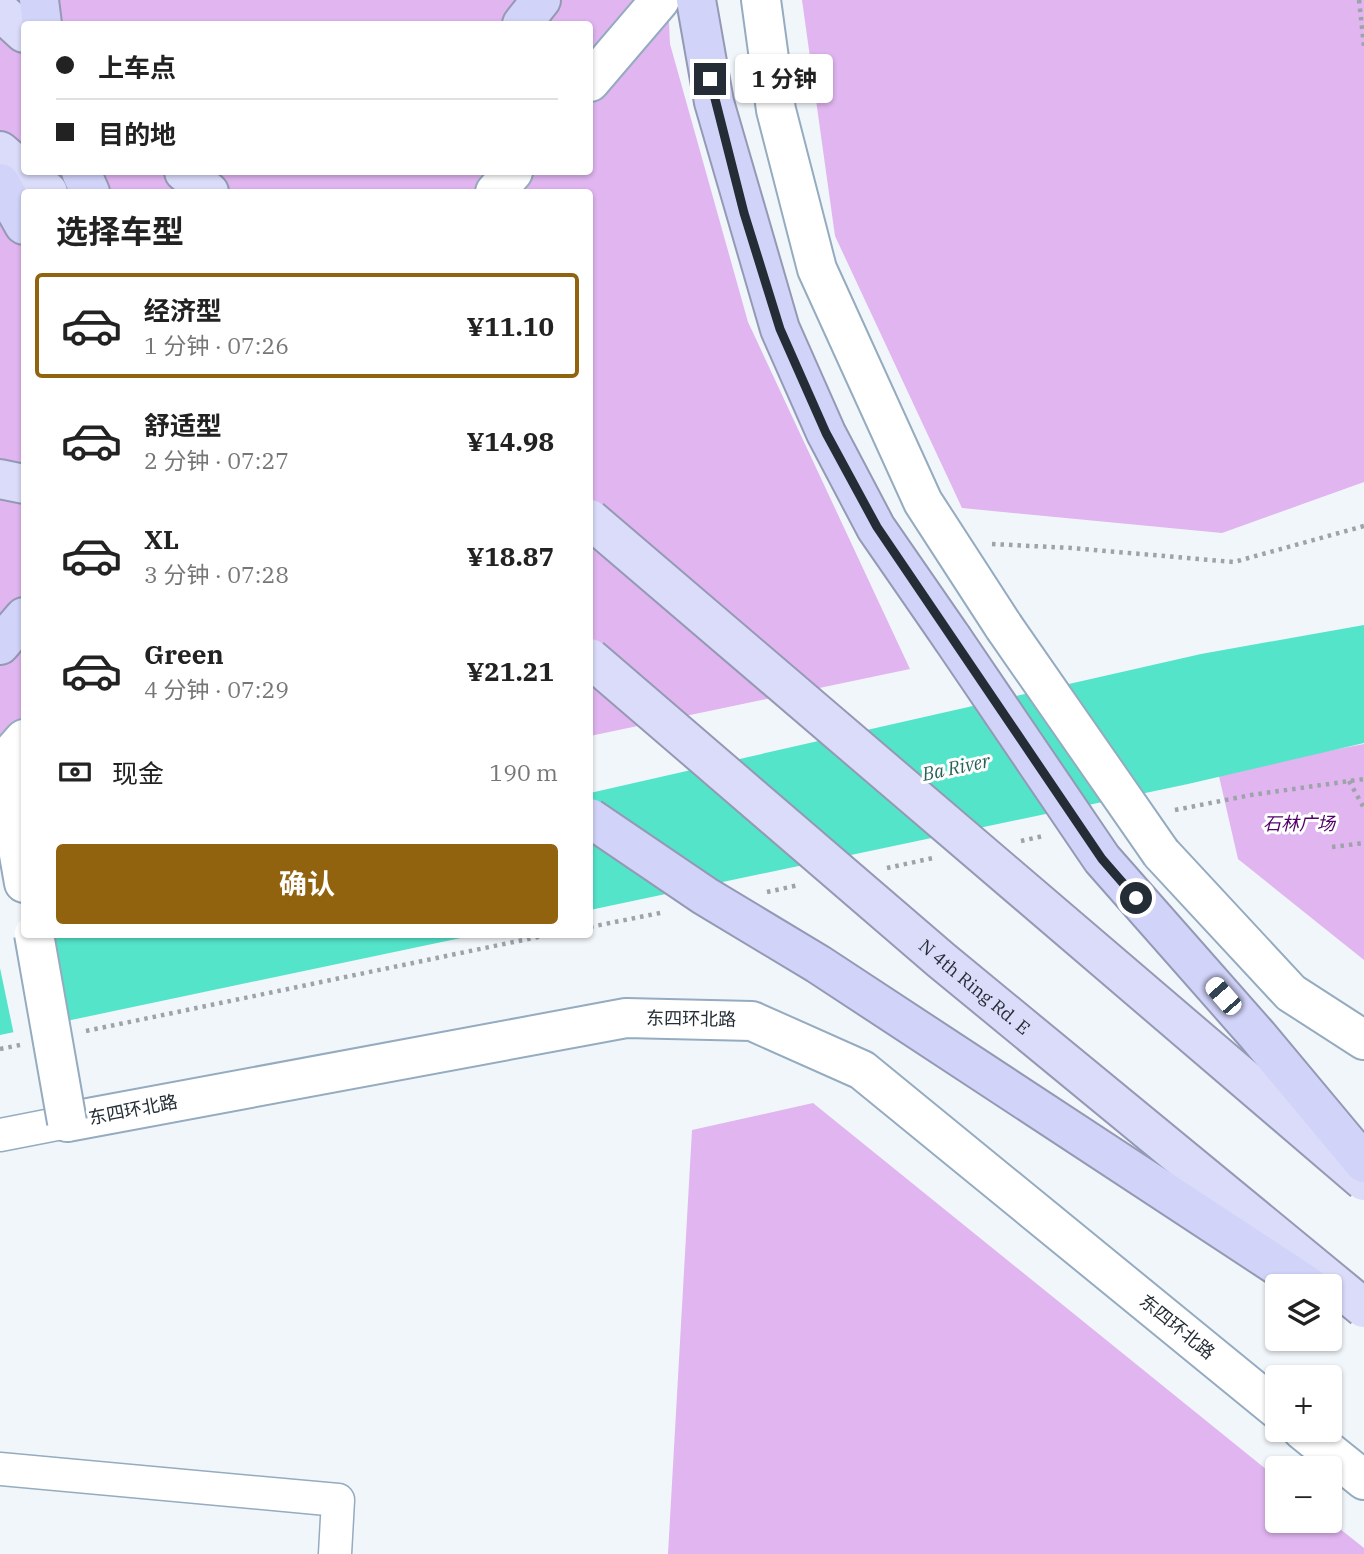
<!DOCTYPE html>
<html lang="zh">
<head>
<meta charset="utf-8">
<style>
	body { margin:0; font-family:"IBM Plex Serif","Noto Sans SC",serif; background:#f2f2f2; color:#222; height:100vh; display:flex; flex-direction:column; font-size:26px; white-space:nowrap }
	* { box-sizing:border-box; margin:0 }
	p { font-size:23px; color:#767676 }
	.icon { flex:none; width:38px; height:38px; fill:none; stroke:currentColor; stroke-width:2; stroke-linecap:round; stroke-linejoin:round }
	.map { position:relative; flex:1; overflow:hidden }
	.details { position:absolute; left:21px; top:189px; width:572px; height:749px; display:flex; flex-direction:column; background:#fff; border-radius:7px; box-shadow:0 2px 5px #0004 }
	.details>* { flex:none }
	.top-card { position:absolute; left:21px; top:21px; width:572px; height:154px; border-radius:7px; box-shadow:0 2px 5px #0004; display:grid; align-content:center; height:154px; padding:0 35px; background:#fff }
	.tools { position:absolute; left:1265px; top:1274px; display:grid; gap:14px }
	.tools a { display:grid; place-items:center; width:77px; height:77px; border-radius:7px; background:#fff; box-shadow:0 2px 5px #0004; font-size:35px }
	.end { position:absolute; width:32px; height:32px; margin:-16px; border:9px solid #242d35; background:#fff; box-shadow:0 0 0 4px #fff }
	.from { border-radius:50% }
	.bubble { position:absolute; height:49px; border-radius:7px; background:#fff; box-shadow:0 2px 5px #0004; font-size:23px; font-weight:700; line-height:49px; text-align:center }
	.car { position:absolute; width:21px; height:42px; margin:-21px -10px; border-radius:9px; box-shadow:0 0 5px 2px #0007; background:linear-gradient(#fff 24%,#345 0 40%,#fff 0 76%,#345 0 86%,#fff 0) }
	.top-card b { display:flex; align-items:center; gap:24px; height:66px; font-size:26px }
	.top-card b+b { border-top:2px solid #e0e0e0 }
	.top-card i { width:18px; height:18px; background:#222 }
	ul { padding:0; list-style:none }
	li { display:flex; align-items:center; gap:21px; height:105px; margin:0 14px 10px; padding:0 21px; border:4px solid transparent; border-radius:7px }
	li div { flex:1 }
	li b { display:block; font-size:26px }
	li em { font-style:normal; font-weight:700 }
	li.current { border-color:#91630e }
	li>.icon { width:63px; height:63px; stroke-width:1.5 }
	h2 { padding:0 35px; font-size:32px; line-height:84px }
	.pay { display:flex; align-items:center; gap:18px; height:77px; padding:0 35px; font-size:26px }
	.pay p { margin-inline-start:auto }
	.action { display:flex; gap:14px; margin-top:auto; padding:14px 35px }
	.action a { flex:1; height:80px; border-radius:7px; background:#91630e; color:#fff; font-size:28px; font-weight:700; line-height:80px; text-align:center }
	.map>svg:first-child { display:block }
	.green { fill:#e0b5f0; fill-rule:evenodd }
	.water { fill:#54e4ca }
	.pier { fill:#f1f6fa }
	.lines { fill:none; stroke-linecap:round; stroke-linejoin:round }
	.minor-casing { stroke:#95abc0; stroke-width:35 }
	.tertiary-casing { stroke:#95abc0; stroke-width:42 }
	.trunk-casing { stroke:#9499b4; stroke-width:42 }
	.motorway-casing { stroke:#9499b4; stroke-width:42 }
	.path { stroke:#9da3a9; stroke-width:4.5; stroke-dasharray:3.5 5; stroke-linecap:butt }
	.minor { stroke:#fff; stroke-width:32 }
	.tertiary { stroke:#fff; stroke-width:38 }
	.trunk { stroke:#dadcfa; stroke-width:38 }
	.motorway { stroke:#d1d3f9; stroke-width:38 }
	.tertiary-bridge-casing { stroke:#95abc0; stroke-width:42; stroke-linecap:butt }
	.trunk-bridge-casing { stroke:#9499b4; stroke-width:42; stroke-linecap:butt }
	.motorway-bridge-casing { stroke:#9499b4; stroke-width:42; stroke-linecap:butt }
	.tertiary-bridge { stroke:#fff; stroke-width:38 }
	.trunk-bridge { stroke:#dadcfa; stroke-width:38 }
	.motorway-bridge { stroke:#d1d3f9; stroke-width:38 }
	.route { stroke:#242d35; stroke-width:9 }
	.labels { text-anchor:middle; stroke-width:6; stroke-linejoin:round; paint-order:stroke }
	.park-label { font-size:18px; font-style:italic; fill:#510067; stroke:#fff }
	.street-label { font-size:18px; fill:#242d35; stroke:#fff }
	.water-label { font-size:19px; font-style:italic; fill:#286257; stroke:#fff }
</style>
</head>
<body>
<div class="map">
<svg width="1364" height="1554" viewBox="0 0 1364 1554">
	<rect width="100%" height="100%" fill="#f1f6fa"/>
	<!-- green -->
	<path class="green" d="M 0,0 L 668,0 L 670,44 L 748,322 L 910,669 L 590,736 L 590,192 L 24,192 L 24,854 L 0,859 ZM 24,24 L 590,24 L 590,172 L 24,172 Z
		M 802,0 L 1364,0 L 1364,482 L 1222,533 L 962,508 L 835,236 Z
		M 1364,744 L 1364,960 L 1238,859 L 1218,772 Z
		M 813,1103 L 1277,1478 L 1278,1521 L 1330,1521 L 1364,1548 L 1364,1554 L 668,1554 L 692,1130 Z"/>
	<!-- water -->
	<path class="water" d="M 1364,625 L 1364,743 L 1188,784 L 590,910 L 590,793 L 1201,654 Z
		M 0,901 L 24,934 L 475,935 L 0,1035 Z"/>
	<!-- pier -->
	<path class="pier" d="M 24,893 L 24,934 L 51,935 L 70,1024 L 14,1035 L 0,968 L 0,898 Z"/>
	<g class="lines">
		<!-- minor casing -->
		<g class="minor-casing">
			<path id="minor" d="M 0,1135 L 67,1122
				M 0,1469 L 338,1500 L 335,1554"/>
		</g>
		<!-- tertiary casing -->
		<g class="tertiary-casing">
			<path id="tertiary" d="M 761,0 L 776,110 L 817,269 L 923,502 L 1004,627
				M 590,82 L 660,0
				M 495,192 L 513,172
				M 3,763 L 24,883
				M 0,764 L 3,763 L 24,739
				M 1161,853 L 1291,993 L 1364,1040
				M 67,1122 L 626,1018 L 752,1021 L 862,1070 L 1278,1410
				M 1302,1430 L 1364,1480"/>
		</g>
		<!-- trunk casing -->
		<g class="trunk-casing">
			<path id="trunk" d="M 0,11 L 24,33
				M 0,151 L 48,192
				M 184,172 L 209,192
				M 0,479 L 24,484"/>
		</g>
		<!-- motorway casing -->
		<g class="motorway-casing">
			<path id="motorway" d="M 39,0 L 42,24
				M 696,0 L 714,102 L 780,329 L 826,433 L 876,528 L 952,638
				M 522,24 L 541,0
				M 81,172 L 90,192
				M 0,183 L 24,225
				M 0,645 L 24,617"/>
		</g>
		<!-- path -->
		<path class="path" d="M 1359,0 L 1364,46
			M 992,544 L 1071,548 L 1234,562 L 1364,526
			M 1349,781 L 1364,808
			M 1175,810 L 1251,795 L 1364,779
			M 1021,841 L 1043,836
			M 1332,847 L 1364,843
			M 887,868 L 933,858
			M 767,892 L 799,885
			M 590,927 L 665,912
			M 86,1031 L 552,934
			M 0,1049 L 20,1045"/>
		<!-- minor -->
		<use href="#minor" class="minor"/>
		<!-- tertiary -->
		<use href="#tertiary" class="tertiary"/>
		<!-- trunk -->
		<use href="#trunk" class="trunk"/>
		<!-- motorway -->
		<use href="#motorway" class="motorway"/>
		<!-- tertiary-bridge casing -->
		<g class="tertiary-bridge-casing">
			<path id="tertiary-bridge" d="M 1004,627 L 1161,853
				M 34,934 L 67,1122"/>
		</g>
		<!-- trunk-bridge casing -->
		<g class="trunk-bridge-casing">
			<g id="trunk-bridge">
				<path d="M 590,519 L 1364,1181"/>
				<path id="s1" d="M 590,658 L 941,960 L 1364,1308"/>
			</g>
		</g>
		<!-- motorway-bridge casing -->
		<g class="motorway-bridge-casing">
			<path id="motorway-bridge" d="M 952,638 L 1102,859 L 1258,1036 L 1364,1163
				M 590,818 L 705,896 L 818,964 L 1308,1286"/>
		</g>
		<!-- tertiary-bridge -->
		<use href="#tertiary-bridge" class="tertiary-bridge"/>
		<!-- trunk-bridge -->
		<use href="#trunk-bridge" class="trunk-bridge"/>
		<!-- motorway-bridge -->
		<use href="#motorway-bridge" class="motorway-bridge"/>
	</g>
	<g class="lines">
		<!-- route -->
		<path class="route" d="M 710,79 L 744,213 L 780,329 L 826,433 L 877,527 L 1102,859 L 1136,898"/>
	</g>
	<g class="labels">
		<!-- park labels -->
		<g class="park-label">
			<text x="1299" y="830">石林广场</text>
		</g>
		<!-- street labels -->
		<g class="street-label">
			<text dy="6" stroke="none"><textPath href="#s1" startOffset="506">N 4th Ring Rd. E</textPath></text>
			<text transform="translate(691 1019) rotate(1)" y="6">东四环北路</text>
			<text transform="translate(133 1110) rotate(-11)" y="6">东四环北路</text>
			<text transform="translate(1177 1327) rotate(39)" y="6">东四环北路</text>
		</g>
		<!-- water labels -->
		<g class="water-label">
			<text transform="translate(956 767) rotate(-12)" y="7">Ba River</text>
		</g>
	</g>
</svg>
<div class="tools">
<a><svg class="icon" aria-label="layers" viewBox="0 0 24 24"><path d="M12 4l9 5-9 5-9-5zM3 14l9 5 9-5"/></svg></a>
<a>+</a>
<a>−</a>
</div>
<i class="end from" style="left:1136px;top:898px"></i>
<i class="end" style="left:710px;top:79px"></i>
<div class="bubble" style="left:735px;top:54px;width:98px">1 分钟</div>
<i class="car" style="left:1223px;top:996px;rotate:319deg"></i>
<div class="top-card">
<b><i class="from"></i>上车点</b>
<b><i></i>目的地</b>
</div>
<section class="details">
<h2>选择车型</h2>
<ul>
<li class="current"><svg class="icon" aria-label="car" viewBox="0 0 24 24"><path d="M5 17H2v-5l4-1 3-4h7l3 4 3 1v5h-3M9 17h6M6 11h13"/><circle cx="7" cy="17" r="2"/><circle cx="17" cy="17" r="2"/></svg><div><b>经济型</b><p>1 分钟 · 07:26</p></div><em>¥11.10</em></li>
<li><svg class="icon" aria-label="car" viewBox="0 0 24 24"><path d="M5 17H2v-5l4-1 3-4h7l3 4 3 1v5h-3M9 17h6M6 11h13"/><circle cx="7" cy="17" r="2"/><circle cx="17" cy="17" r="2"/></svg><div><b>舒适型</b><p>2 分钟 · 07:27</p></div><em>¥14.98</em></li>
<li><svg class="icon" aria-label="car" viewBox="0 0 24 24"><path d="M5 17H2v-5l4-1 3-4h7l3 4 3 1v5h-3M9 17h6M6 11h13"/><circle cx="7" cy="17" r="2"/><circle cx="17" cy="17" r="2"/></svg><div><b>XL</b><p>3 分钟 · 07:28</p></div><em>¥18.87</em></li>
<li><svg class="icon" aria-label="car" viewBox="0 0 24 24"><path d="M5 17H2v-5l4-1 3-4h7l3 4 3 1v5h-3M9 17h6M6 11h13"/><circle cx="7" cy="17" r="2"/><circle cx="17" cy="17" r="2"/></svg><div><b>Green</b><p>4 分钟 · 07:29</p></div><em>¥21.21</em></li>
</ul>
<div class="pay"><svg class="icon" aria-label="cash" viewBox="0 0 24 24"><path d="M3 7h18v10H3z"/><circle cx="12" cy="12" r="2"/></svg>现金<p>190 m</p></div>
<div class="action"><a>确认</a></div>
</section>
</div>
</body>
</html>
